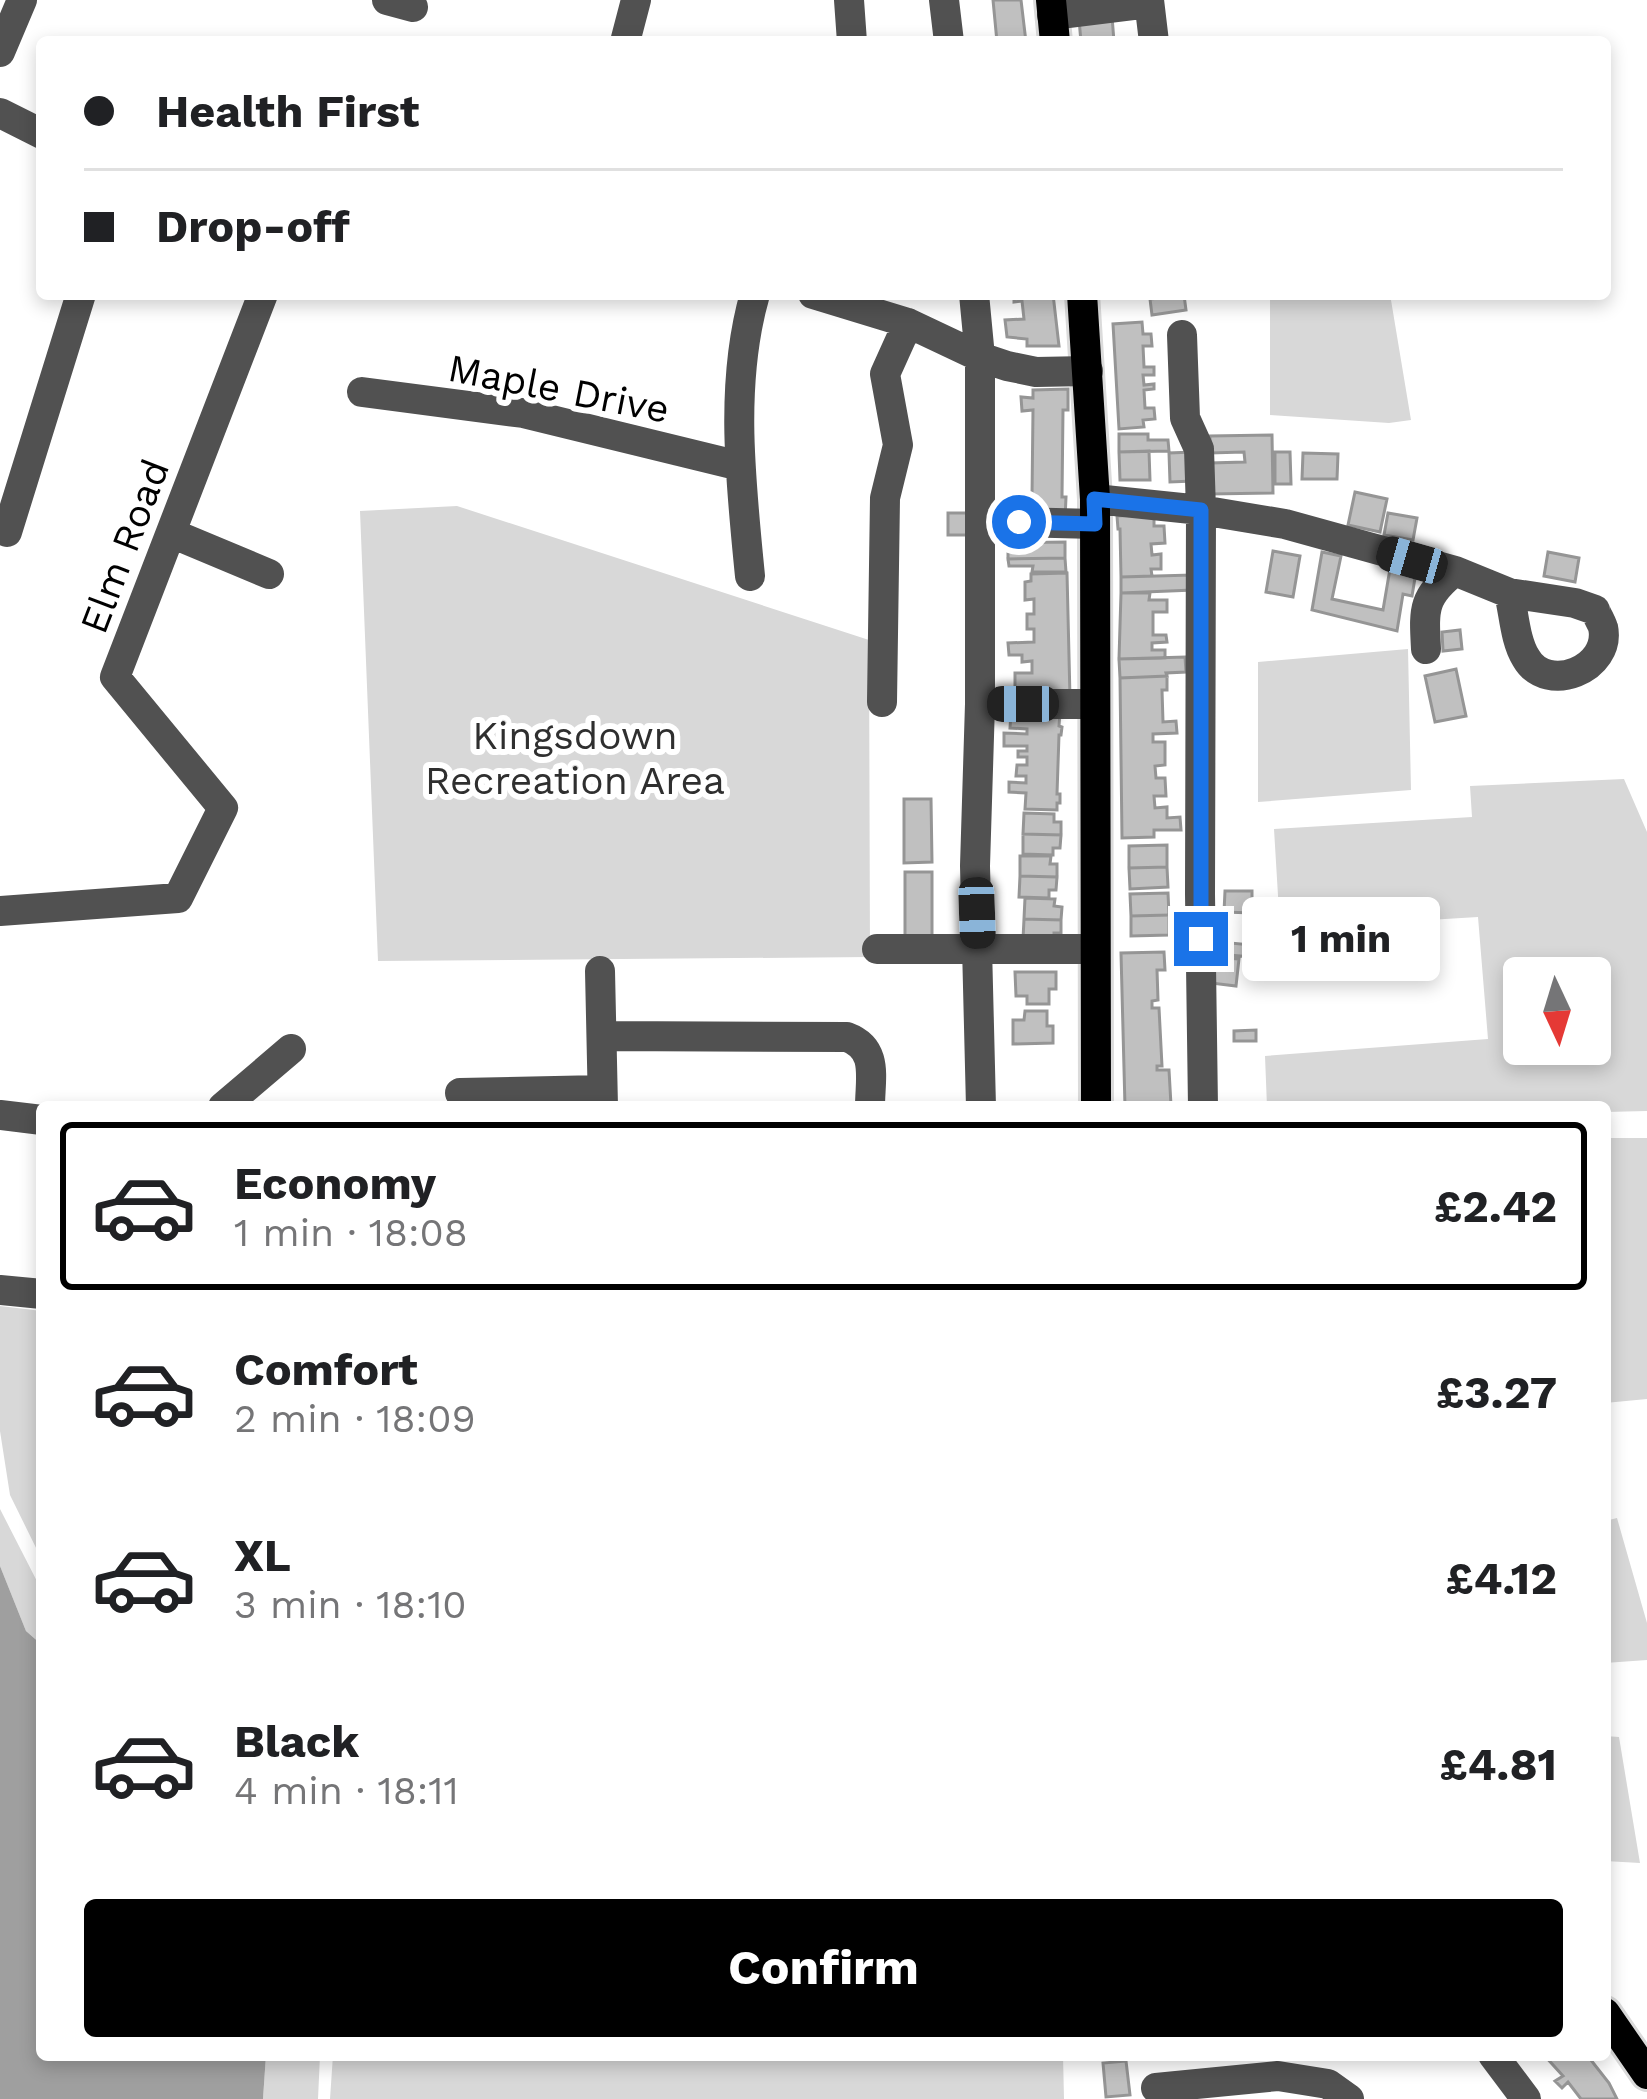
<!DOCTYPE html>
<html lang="en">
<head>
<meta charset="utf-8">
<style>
	body { margin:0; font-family:"Work Sans",sans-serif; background:#f6f6f6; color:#202124; height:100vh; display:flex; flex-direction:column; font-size:45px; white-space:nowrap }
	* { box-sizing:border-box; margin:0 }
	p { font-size:39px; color:#757577 }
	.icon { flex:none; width:66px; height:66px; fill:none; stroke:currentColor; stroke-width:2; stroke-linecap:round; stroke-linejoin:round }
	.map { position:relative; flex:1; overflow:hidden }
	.drawer { position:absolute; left:36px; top:1101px; width:1575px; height:960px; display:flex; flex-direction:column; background:#fff; border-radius:12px; box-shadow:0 6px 18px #0003 }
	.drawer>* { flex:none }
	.guide { position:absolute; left:36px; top:36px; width:1575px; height:264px; border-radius:12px; box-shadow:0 6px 18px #0003; display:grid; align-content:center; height:264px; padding:0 48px; background:#fff }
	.needle { width:78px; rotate:176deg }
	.buttons { position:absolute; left:1503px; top:957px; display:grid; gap:24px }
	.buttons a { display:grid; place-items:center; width:108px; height:108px; border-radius:12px; background:#fff; box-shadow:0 6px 18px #0003; font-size:60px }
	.end { position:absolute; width:54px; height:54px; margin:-27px; border:15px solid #1a73e8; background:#fff; box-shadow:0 0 0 6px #fff }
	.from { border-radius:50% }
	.bubble { position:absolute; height:84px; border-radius:12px; background:#fff; box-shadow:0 6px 18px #0003; font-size:39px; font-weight:700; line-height:84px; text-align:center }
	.car { position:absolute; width:36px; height:72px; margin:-36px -18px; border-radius:15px; box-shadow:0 0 9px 3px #0007; background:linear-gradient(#222 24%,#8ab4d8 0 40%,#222 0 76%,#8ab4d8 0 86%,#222 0) }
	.guide b { display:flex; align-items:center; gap:42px; height:114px; font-size:45px }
	.guide b+b { border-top:3px solid #e0e0e0 }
	.guide i { width:30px; height:30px; background:#202124 }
	ul { padding:21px 0 0; list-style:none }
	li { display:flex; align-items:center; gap:36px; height:168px; margin:0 24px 18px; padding:0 24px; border:6px solid transparent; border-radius:12px }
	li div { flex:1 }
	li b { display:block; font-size:45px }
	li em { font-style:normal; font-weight:700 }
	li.selected { border-color:#000 }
	li>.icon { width:108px; height:108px; stroke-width:1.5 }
	.action { display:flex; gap:24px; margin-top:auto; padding:24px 48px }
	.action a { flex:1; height:138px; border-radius:12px; background:#000; color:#fff; font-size:48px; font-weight:700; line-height:138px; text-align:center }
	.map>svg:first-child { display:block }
	.green { fill:#d8d8d8; fill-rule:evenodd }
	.water { fill:#9f9f9f }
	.building { fill:#c0c0c0; stroke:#959595; stroke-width:3 }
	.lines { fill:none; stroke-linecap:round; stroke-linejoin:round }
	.major-casing { stroke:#dbdbdb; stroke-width:36 }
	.minor { stroke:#515151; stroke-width:30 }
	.major { stroke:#000; stroke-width:30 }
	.route { stroke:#1a73e8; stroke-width:15 }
	.labels { text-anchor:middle; stroke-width:12; stroke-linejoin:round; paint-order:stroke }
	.street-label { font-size:39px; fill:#000; stroke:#fff }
	.park-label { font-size:39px; fill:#2f2f2f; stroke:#fff }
</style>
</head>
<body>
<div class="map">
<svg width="1647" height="2099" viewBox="0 0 1647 2099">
	<rect width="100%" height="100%" fill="#fff"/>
	<!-- green -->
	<path class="green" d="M 1270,294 L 1390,294 L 1411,420 L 1389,423 L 1270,415 Z
		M 457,506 L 869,640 L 870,957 L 378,961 L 360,511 Z
		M 1408,649 L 1411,790 L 1258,802 L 1258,662 Z
		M 1624,779 L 1647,832 L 1647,1111 L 1605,1112 L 1605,1107 L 1267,1107 L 1265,1056 L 1488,1039 L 1478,917 L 1280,929 L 1274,829 L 1472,817 L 1470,786 ZM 1524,978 L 1590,978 L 1590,1044 L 1524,1044 Z
		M 1605,1138 L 1647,1138 L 1647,1399 L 1605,1403 Z
		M 0,1306 L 42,1311 L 42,1560 L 10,1495 L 0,1431 Z
		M 0,1509 L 42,1591 L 42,1645 L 26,1631 L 0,1566 Z
		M 1617,1518 L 1647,1623 L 1647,1660 L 1605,1663 L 1605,1521 Z
		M 1605,1736 L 1619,1737 L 1640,1863 L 1605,1861 Z
		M 266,2055 L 320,2055 L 318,2099 L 263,2099 Z
		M 333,2055 L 1063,2055 L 1064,2099 L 330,2099 Z"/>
	<!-- water -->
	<path class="water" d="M 0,1566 L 26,1631 L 42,1645 L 42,2055 L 266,2055 L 263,2099 L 0,2099 Z"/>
	<!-- building -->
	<path class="building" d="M 993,0 L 1021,0 L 1026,42 L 997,42 Z
		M 1112,16 L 1114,42 L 1081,42 L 1079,19 Z
		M 1014,294 L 1053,294 L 1059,346 L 1027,346 L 1027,339 L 1007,337 L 1005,320 L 1024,319 L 1022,301 L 1014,302 Z
		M 1184,295 L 1186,310 L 1152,315 L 1150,299 Z
		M 1142,322 L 1143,334 L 1151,334 L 1152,346 L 1143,346 L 1144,367 L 1154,367 L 1154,375 L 1143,375 L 1144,385 L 1154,384 L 1154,389 L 1144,390 L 1145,408 L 1154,408 L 1155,419 L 1143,420 L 1144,427 L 1119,429 L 1113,324 Z
		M 1068,389 L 1068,410 L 1063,410 L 1062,497 L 1066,497 L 1065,520 L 1020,509 L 1020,497 L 1032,497 L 1033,410 L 1022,411 L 1021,397 L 1033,398 L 1033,390 Z
		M 1119,434 L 1148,434 L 1148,440 L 1168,440 L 1169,451 L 1119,452 Z
		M 1272,435 L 1273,493 L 1210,494 L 1210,463 L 1245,462 L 1244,452 L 1210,453 L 1210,436 Z
		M 1149,451 L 1150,480 L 1120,480 L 1119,452 Z
		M 1193,452 L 1193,481 L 1170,482 L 1169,453 Z
		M 1275,452 L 1290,452 L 1291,484 L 1275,484 Z
		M 1303,453 L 1338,454 L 1337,479 L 1302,479 Z
		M 1355,492 L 1387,499 L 1380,532 L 1348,525 Z
		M 948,513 L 972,513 L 972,535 L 948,535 Z
		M 1388,513 L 1417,518 L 1413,540 L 1384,535 Z
		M 1154,514 L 1154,526 L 1164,526 L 1165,543 L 1151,544 L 1152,555 L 1161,554 L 1161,569 L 1151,569 L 1152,576 L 1121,577 L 1120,529 L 1118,529 L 1117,516 Z
		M 1065,542 L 1065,558 L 1008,559 L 1008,543 Z
		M 1273,551 L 1300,556 L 1293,597 L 1266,592 Z
		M 1322,552 L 1341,556 L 1332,599 L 1383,610 L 1391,563 L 1417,566 L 1412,596 L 1403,594 L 1397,631 L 1312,610 Z
		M 1548,552 L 1579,558 L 1575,582 L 1544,576 Z
		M 1065,558 L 1066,572 L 1032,572 L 1033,566 L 1009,566 L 1008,559 Z
		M 1067,573 L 1070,698 L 1015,695 L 1015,673 L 1032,673 L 1032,661 L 1022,662 L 1022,655 L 1009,655 L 1008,643 L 1034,642 L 1034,629 L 1027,629 L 1027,614 L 1034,614 L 1034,599 L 1025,600 L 1025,582 L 1031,581 L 1031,574 Z
		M 1192,575 L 1193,590 L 1121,593 L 1121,577 Z
		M 1121,593 L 1150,593 L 1149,600 L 1167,600 L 1167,612 L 1153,612 L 1153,635 L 1166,635 L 1167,642 L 1152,643 L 1152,650 L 1165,650 L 1165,658 L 1119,659 Z
		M 1460,630 L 1462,649 L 1443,651 L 1442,632 Z
		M 1185,657 L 1186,672 L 1166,673 L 1167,676 L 1120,678 L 1119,659 Z
		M 1456,669 L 1466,716 L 1435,722 L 1425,676 Z
		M 1167,676 L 1167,690 L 1162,690 L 1163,722 L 1176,721 L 1177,733 L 1153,734 L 1153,742 L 1165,742 L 1165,765 L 1155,766 L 1156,778 L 1165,778 L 1166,796 L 1154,796 L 1155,808 L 1167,807 L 1167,818 L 1180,817 L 1181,830 L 1154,830 L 1154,837 L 1122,838 L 1120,678 Z
		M 1060,712 L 1059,726 L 1062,727 L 1061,735 L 1059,735 L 1057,794 L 1060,794 L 1060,803 L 1057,803 L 1057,810 L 1025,809 L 1026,793 L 1009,792 L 1009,782 L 1026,783 L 1026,776 L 1016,776 L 1017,765 L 1027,765 L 1027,757 L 1018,757 L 1018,751 L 1027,751 L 1027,746 L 1004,746 L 1004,733 L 1027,734 L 1027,729 L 1010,728 L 1011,713 Z
		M 904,799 L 931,799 L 932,862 L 904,863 Z
		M 1024,813 L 1054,814 L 1054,822 L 1061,822 L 1061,835 L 1023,834 Z
		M 1023,834 L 1061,835 L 1060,848 L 1053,848 L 1053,855 L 1023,854 Z
		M 1167,845 L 1167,867 L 1129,868 L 1129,846 Z
		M 1020,856 L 1051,856 L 1050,864 L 1057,864 L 1057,877 L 1020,876 Z
		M 1167,867 L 1168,887 L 1130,889 L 1129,868 Z
		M 905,872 L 932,872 L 932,936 L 905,936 Z
		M 1020,876 L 1057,877 L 1056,890 L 1049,890 L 1049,898 L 1019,897 Z
		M 1225,891 L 1252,891 L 1252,913 L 1224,912 Z
		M 1168,893 L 1169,915 L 1131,916 L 1130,894 Z
		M 1025,898 L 1055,899 L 1054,906 L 1062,907 L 1061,920 L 1024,919 Z
		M 1169,915 L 1169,935 L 1131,936 L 1131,916 Z
		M 1024,919 L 1061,920 L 1061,933 L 1054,933 L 1054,940 L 1023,939 Z
		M 1209,941 L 1252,945 L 1251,957 L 1208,953 Z
		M 1164,952 L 1165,970 L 1157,970 L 1158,1000 L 1152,1001 L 1152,1008 L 1159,1008 L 1162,1066 L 1157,1066 L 1157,1070 L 1169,1070 L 1171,1105 L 1125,1107 L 1121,953 Z
		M 1213,957 L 1239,959 L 1236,986 L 1211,983 Z
		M 1015,972 L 1056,972 L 1056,989 L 1049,989 L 1049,1004 L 1027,1004 L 1027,996 L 1016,996 Z
		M 1025,1011 L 1047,1011 L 1047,1026 L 1053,1026 L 1053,1043 L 1013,1044 L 1013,1020 L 1024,1020 Z
		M 1256,1030 L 1256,1041 L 1234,1041 L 1234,1031 Z
		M 1544,2055 L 1587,2055 L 1609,2083 L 1617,2099 L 1581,2099 L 1568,2082 L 1562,2088 L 1555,2081 L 1563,2076 Z
		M 1126,2061 L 1130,2095 L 1106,2097 L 1103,2063 Z"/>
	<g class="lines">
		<!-- major casing -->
		<g class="major-casing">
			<path id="major" d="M 1051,0 L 1055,42
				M 1082,294 L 1095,499 L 1096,1107
				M 1605,2013 L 1647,2074"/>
		</g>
		<!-- minor -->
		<path class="minor" d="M 387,0 L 413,7
			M 849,0 L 852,42
			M 944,0 L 949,42
			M 1149,0 L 1154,42
			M 1052,15 L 1149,3
			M 625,42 L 636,0
			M 0,52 L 22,0
			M 0,113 L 42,134
			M 813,294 L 908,323 L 980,357 L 1007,366 L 1036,372 L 1088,371
			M 974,294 L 980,357 L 980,704 L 975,866 L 981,1107
			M 1182,335 L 1185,418 L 1199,449 L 1201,510 L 1200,894 L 1203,1107
			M 362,392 L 523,413 L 740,466
			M 1095,499 L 1201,510 L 1285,524 L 1455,571 L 1509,593 L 1575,603 L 1595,610 C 1595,611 1603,626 1603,627 C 1612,669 1547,695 1526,658 C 1515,641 1514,613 1509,593
			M 980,521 L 1095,524
			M 7,532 L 81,294
			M 171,533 L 269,574
			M 750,576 C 741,483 729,384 755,294
			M 1426,649 C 1424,610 1422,597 1455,571
			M 882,702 L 885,498 L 898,445 L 885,374 L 908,323
			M 980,704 L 1095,704
			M 0,911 L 178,898 L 223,808 L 115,677 L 263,294
			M 877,949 L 1095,949
			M 600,971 L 603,1107
			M 602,1036 L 847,1037 C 879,1049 870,1078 870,1107
			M 460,1093 L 602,1090
			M 223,1107 L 291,1049
			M 0,1115 L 42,1120
			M 0,1290 L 42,1294
			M 1493,2055 L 1526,2099
			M 1156,2088 L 1278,2076 L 1328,2084 L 1349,2099"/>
		<!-- major -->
		<use href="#major" class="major"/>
	</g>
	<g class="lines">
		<!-- route -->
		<path class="route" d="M 1019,522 L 1095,524 L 1094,499 L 1201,510 L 1201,939"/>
	</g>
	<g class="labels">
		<!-- street labels -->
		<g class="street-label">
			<text transform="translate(559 388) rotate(11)" y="14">Maple Drive</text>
			<text transform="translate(124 546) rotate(-69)" y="14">Elm Road</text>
		</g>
		<!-- park labels -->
		<g class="park-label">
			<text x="575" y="749">Kingsdown<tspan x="575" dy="45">Recreation Area</tspan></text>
		</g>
	</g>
</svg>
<div class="buttons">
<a><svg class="needle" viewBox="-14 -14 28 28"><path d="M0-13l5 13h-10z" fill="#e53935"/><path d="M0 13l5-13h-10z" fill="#757577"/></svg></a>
</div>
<i class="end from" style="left:1019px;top:522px"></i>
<i class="end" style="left:1201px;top:939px"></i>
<div class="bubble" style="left:1242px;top:897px;width:198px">1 min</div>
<i class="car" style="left:1412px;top:560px;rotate:286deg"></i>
<i class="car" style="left:1023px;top:704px;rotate:270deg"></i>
<i class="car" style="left:977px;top:913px;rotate:178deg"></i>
<div class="guide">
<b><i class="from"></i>Health First</b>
<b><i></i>Drop-off</b>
</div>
<section class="drawer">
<ul>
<li class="selected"><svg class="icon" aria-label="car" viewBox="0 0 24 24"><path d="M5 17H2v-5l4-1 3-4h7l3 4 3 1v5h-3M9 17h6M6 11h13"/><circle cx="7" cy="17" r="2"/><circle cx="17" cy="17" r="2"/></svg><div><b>Economy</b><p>1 min · 18:08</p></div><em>£2.42</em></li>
<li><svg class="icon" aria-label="car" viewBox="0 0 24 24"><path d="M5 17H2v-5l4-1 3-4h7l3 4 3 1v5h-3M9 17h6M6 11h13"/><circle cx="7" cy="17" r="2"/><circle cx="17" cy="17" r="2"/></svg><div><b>Comfort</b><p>2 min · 18:09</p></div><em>£3.27</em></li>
<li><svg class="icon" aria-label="car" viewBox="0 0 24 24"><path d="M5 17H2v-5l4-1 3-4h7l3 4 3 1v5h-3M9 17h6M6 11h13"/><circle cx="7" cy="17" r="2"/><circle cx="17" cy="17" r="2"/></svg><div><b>XL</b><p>3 min · 18:10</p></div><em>£4.12</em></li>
<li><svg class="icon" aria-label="car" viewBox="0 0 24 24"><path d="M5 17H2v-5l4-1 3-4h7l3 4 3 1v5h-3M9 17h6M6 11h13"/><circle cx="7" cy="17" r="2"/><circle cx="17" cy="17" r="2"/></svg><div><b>Black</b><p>4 min · 18:11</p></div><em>£4.81</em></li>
</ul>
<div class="action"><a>Confirm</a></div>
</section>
</div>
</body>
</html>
